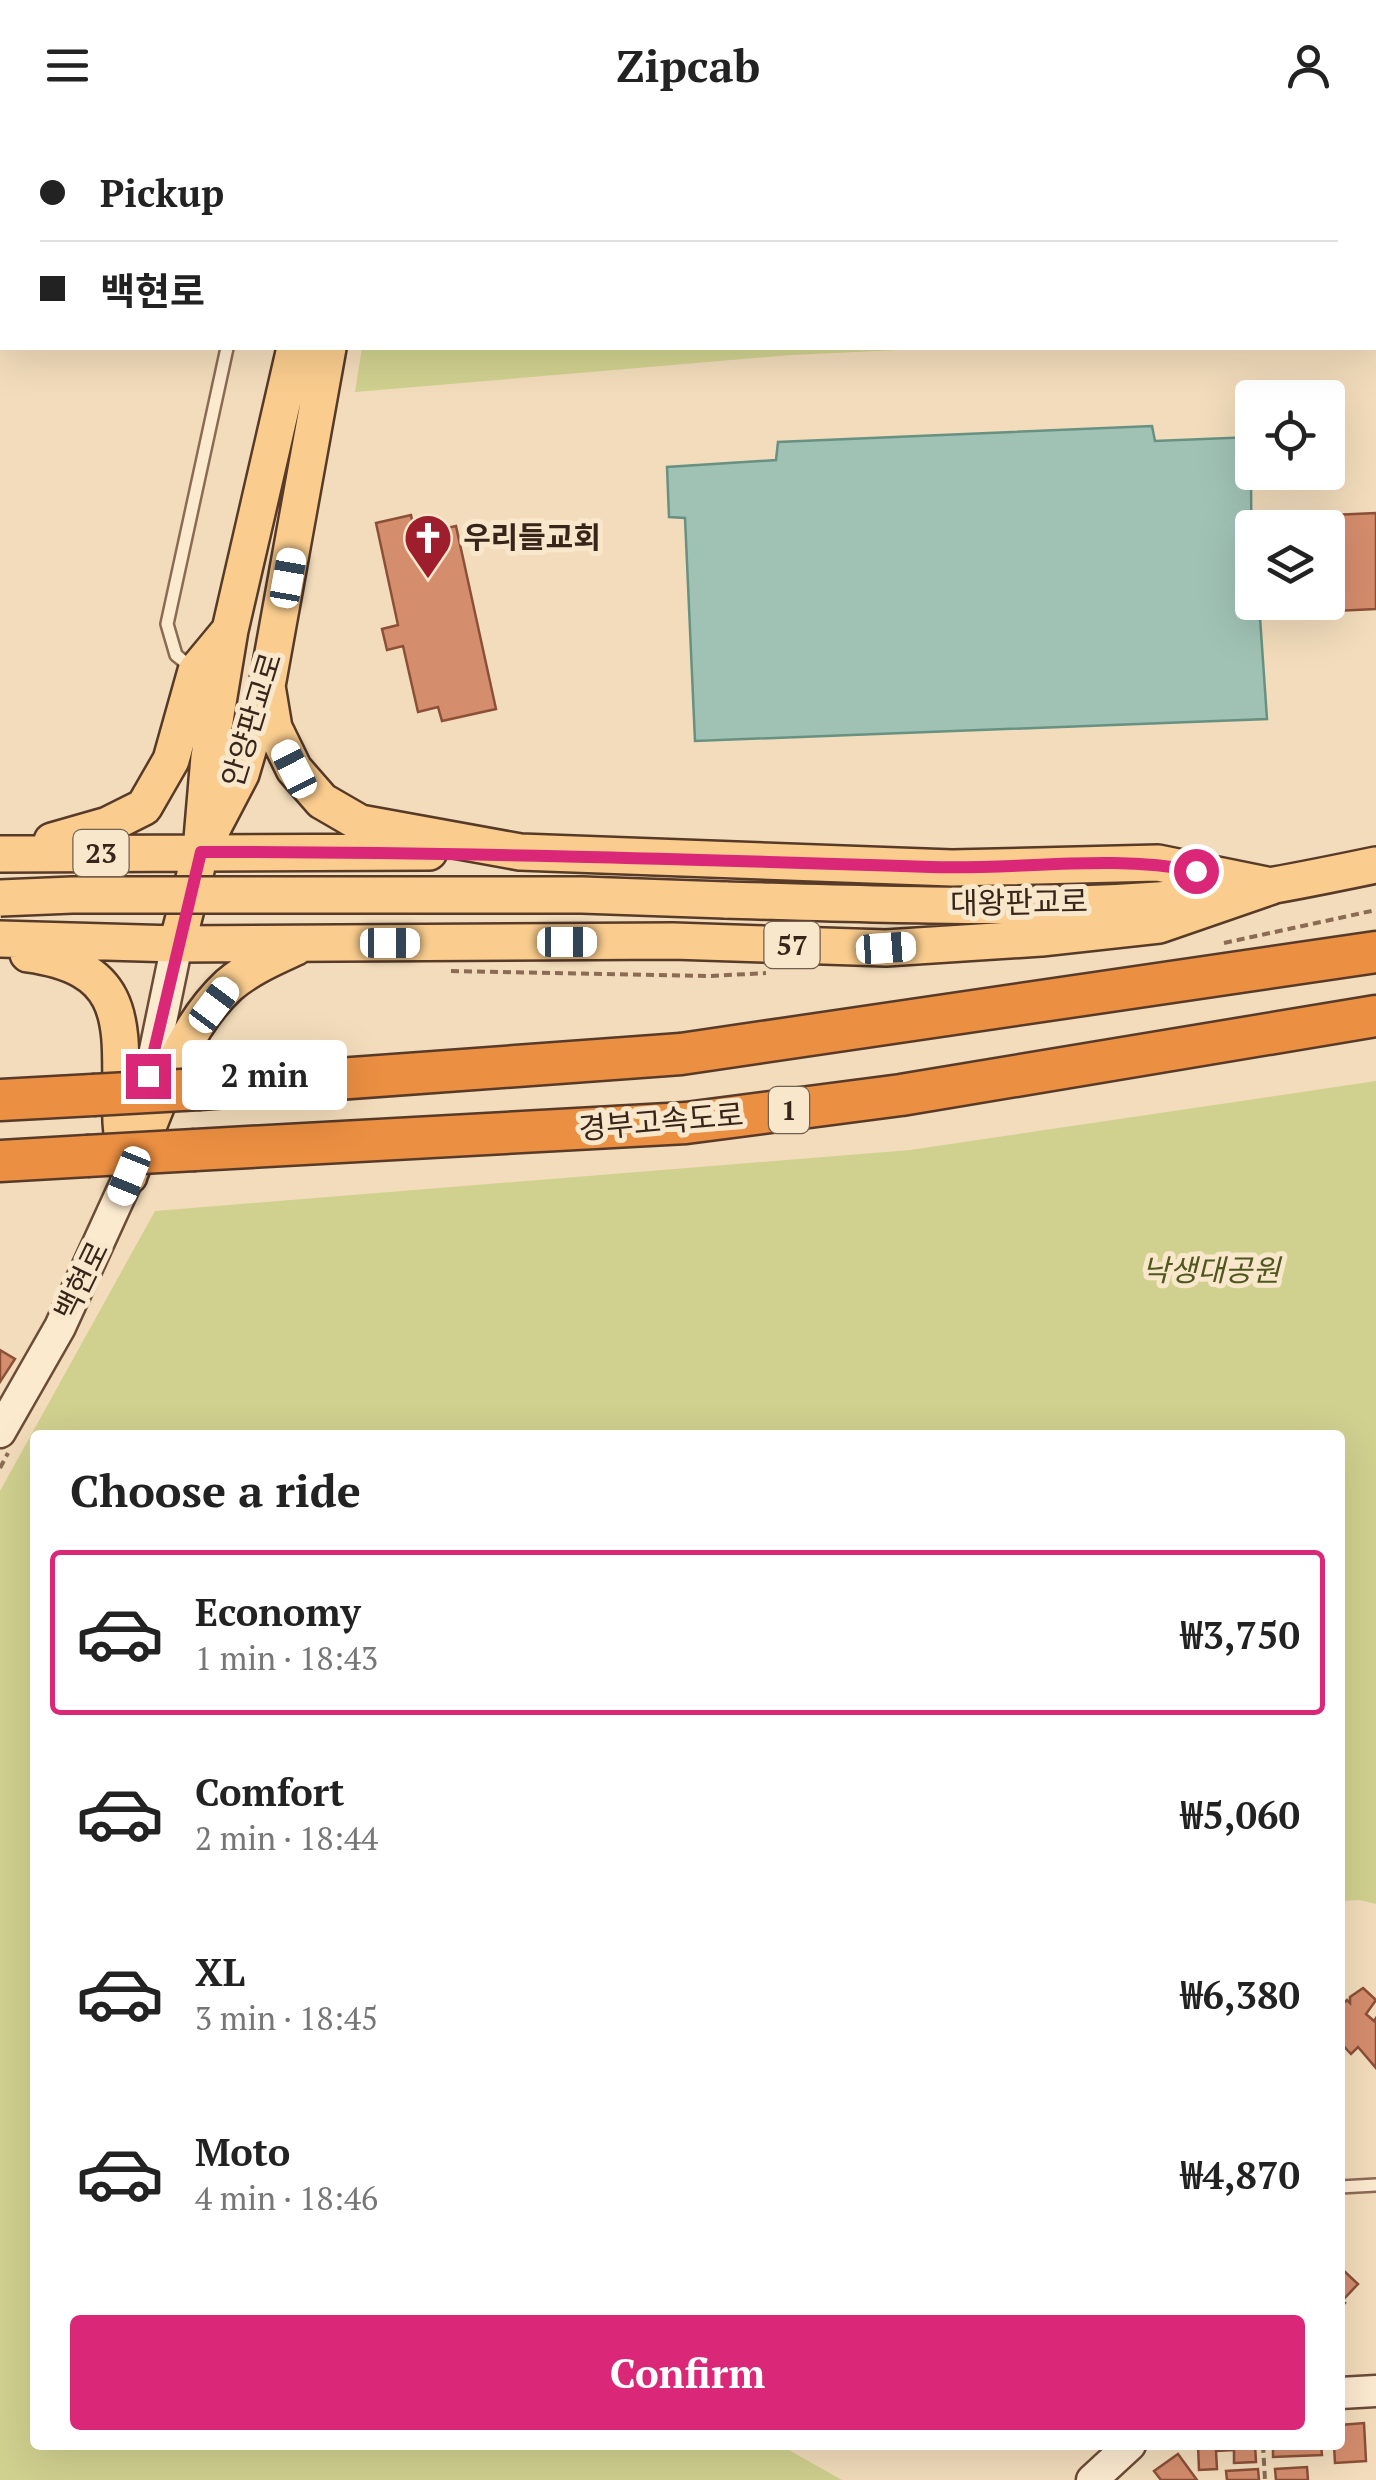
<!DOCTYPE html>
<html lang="en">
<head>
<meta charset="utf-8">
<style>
	body { margin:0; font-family:"PT Serif","Noto Sans KR",serif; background:#f6f6f6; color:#222; height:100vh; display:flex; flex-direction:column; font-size:38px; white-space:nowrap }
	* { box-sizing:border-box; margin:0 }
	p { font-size:32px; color:#767676 }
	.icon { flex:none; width:55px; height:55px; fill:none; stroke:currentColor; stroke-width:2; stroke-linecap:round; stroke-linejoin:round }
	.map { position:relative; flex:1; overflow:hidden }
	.side { position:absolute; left:30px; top:1300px; width:1315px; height:1020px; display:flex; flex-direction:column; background:#fff; border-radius:10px; box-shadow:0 10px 40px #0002 }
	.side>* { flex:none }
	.top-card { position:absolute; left:0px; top:0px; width:1378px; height:220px; box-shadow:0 10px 40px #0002; display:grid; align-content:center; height:220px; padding:0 40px; background:#fff }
	.fabs { position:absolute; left:1235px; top:250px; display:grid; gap:20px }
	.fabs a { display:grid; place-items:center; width:110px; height:110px; border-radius:10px; background:#fff; box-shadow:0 10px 40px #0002; font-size:50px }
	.end { position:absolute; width:45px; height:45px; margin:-22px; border:12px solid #db2777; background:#fff; box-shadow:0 0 0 5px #fff }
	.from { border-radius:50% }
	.bubble { position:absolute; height:70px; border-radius:10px; background:#fff; box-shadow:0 10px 40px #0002; font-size:32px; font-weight:600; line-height:70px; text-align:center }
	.car { position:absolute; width:30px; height:60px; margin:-30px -15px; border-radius:12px; box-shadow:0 0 8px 2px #0007; background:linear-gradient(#fff 24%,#345 0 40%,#fff 0 76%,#345 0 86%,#fff 0) }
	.top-card b { display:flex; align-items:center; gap:35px; height:95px; font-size:38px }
	.top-card b+b { border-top:2px solid #e0e0e0 }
	.top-card i { width:25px; height:25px; background:#222 }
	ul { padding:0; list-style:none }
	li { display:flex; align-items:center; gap:30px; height:165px; margin:0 20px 15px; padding:0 20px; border:5px solid transparent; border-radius:10px }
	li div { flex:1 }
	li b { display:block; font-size:38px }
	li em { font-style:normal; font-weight:600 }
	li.active { border-color:#db2777 }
	li>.icon { width:90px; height:90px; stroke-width:1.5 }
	h2 { padding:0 40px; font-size:45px; line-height:120px }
	.action { display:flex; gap:20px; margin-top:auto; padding:20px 40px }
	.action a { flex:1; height:115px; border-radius:10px; background:#db2777; color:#fff; font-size:40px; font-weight:600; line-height:115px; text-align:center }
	header { display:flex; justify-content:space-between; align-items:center; height:130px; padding:0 40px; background:#fff; font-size:45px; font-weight:600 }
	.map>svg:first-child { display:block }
	.green { fill:#d0d18f }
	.water { fill:#a0c2b5; stroke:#679182; stroke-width:2.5 }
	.building { fill:#d48d6d; stroke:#8c5037; stroke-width:2.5 }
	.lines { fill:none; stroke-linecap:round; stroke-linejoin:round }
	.lane-casing { stroke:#8b6b54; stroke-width:16 }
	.secondary-casing { stroke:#6c4c37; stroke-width:35 }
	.primary-casing { stroke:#583a29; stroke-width:40 }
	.highway-casing { stroke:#583a29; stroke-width:45 }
	.path { stroke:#8b6b54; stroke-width:4; stroke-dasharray:8 5; stroke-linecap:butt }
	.lane { stroke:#fceacf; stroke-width:11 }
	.secondary { stroke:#fceacf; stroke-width:30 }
	.primary { stroke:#facd8e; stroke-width:35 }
	.highway { stroke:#eb8f42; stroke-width:40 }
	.primary-bridge-casing { stroke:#583a29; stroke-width:40; stroke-linecap:butt }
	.highway-bridge-casing { stroke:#583a29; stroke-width:45; stroke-linecap:butt }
	.primary-bridge { stroke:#facd8e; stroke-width:35 }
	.highway-bridge { stroke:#eb8f42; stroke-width:40 }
	.route { stroke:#db2777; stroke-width:12 }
	.labels { text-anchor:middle; stroke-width:10; stroke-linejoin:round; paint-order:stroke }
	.shield { fill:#f9e7cc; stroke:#725f4f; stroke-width:2.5 }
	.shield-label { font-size:28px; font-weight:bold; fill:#38251a }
	.poi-label { font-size:30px; font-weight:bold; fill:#38251a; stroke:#f9e7cc; text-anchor:start }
	.street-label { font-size:30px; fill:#38251a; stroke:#f9e7cc }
	.park-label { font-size:30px; font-style:italic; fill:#4f571f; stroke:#f9e7cc }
</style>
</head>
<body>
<header><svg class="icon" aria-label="menu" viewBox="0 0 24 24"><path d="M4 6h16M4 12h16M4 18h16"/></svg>Zipcab<svg class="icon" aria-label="person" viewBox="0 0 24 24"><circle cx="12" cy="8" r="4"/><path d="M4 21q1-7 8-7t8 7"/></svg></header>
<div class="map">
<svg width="1376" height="2350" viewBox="0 0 1376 2350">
	<rect width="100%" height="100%" fill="#f2dcbb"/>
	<!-- green -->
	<path class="green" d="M 884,0 L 1343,0 L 1342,2 Z
		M 362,218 L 941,218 L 792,225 L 355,262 Z
		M 1376,951 L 1376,1774 L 1359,1770 L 1340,1771 L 1340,1305 L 35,1305 L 35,2315 L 780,2315 L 842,2350 L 0,2350 L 0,1361 L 155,1081 L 910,1020 Z"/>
	<!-- water -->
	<path class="water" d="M 1152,296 L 1155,311 L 1252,307 L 1252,342 L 1274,343 L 1275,347 L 1251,351 L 1252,472 L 1259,473 L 1267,589 L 695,611 L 685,388 L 669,387 L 667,337 L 776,330 L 778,312 Z"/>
	<!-- building -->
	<path class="building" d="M 685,0 L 835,0 L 835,2 L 685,2 Z
		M 1376,383 L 1376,479 L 1335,481 L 1333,385 Z
		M 411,385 L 415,405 L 456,396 L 496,579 L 442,591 L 438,577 L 418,582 L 403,516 L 387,520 L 382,499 L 398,495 L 376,393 Z
		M 0,1220 L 15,1229 L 0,1252 Z
		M 1363,1858 L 1376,1870 L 1366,1884 L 1374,1891 L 1376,1888 L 1376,1938 L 1358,1917 L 1351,1924 L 1340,1912 L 1340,1876 L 1347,1870 L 1350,1873 L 1350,1867 Z
		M 1343,2140 L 1358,2154 L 1342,2171 L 1345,2173 L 1340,2179 Z
		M 1364,2293 L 1366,2331 L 1335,2333 L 1334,2315 L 1340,2315 L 1340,2295 Z
		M 1198,2315 L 1255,2315 L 1256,2332 L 1234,2333 L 1234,2320 L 1216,2321 L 1217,2339 L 1199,2340 Z
		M 1273,2315 L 1321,2315 L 1322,2325 L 1273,2327 Z
		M 1178,2324 L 1197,2350 L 1161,2350 L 1154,2341 Z
		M 1307,2337 L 1308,2350 L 1276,2350 L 1275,2339 Z
		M 1258,2339 L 1259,2350 L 1227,2350 L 1226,2341 Z"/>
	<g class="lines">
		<!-- lane casing -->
		<g class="lane-casing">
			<path id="lane" d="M 228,0 L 229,2
				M 192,538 L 176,525 L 167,494 L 227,218
				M 1340,2057 L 1376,2055"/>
		</g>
		<!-- secondary casing -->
		<g class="secondary-casing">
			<path id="secondary" d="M 263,0 L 263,2
				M 383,2 L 384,0
				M 0,1302 L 60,1197 L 129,1046 L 177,814
				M 1340,2263 L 1376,2261
				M 1092,2350 L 1130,2315"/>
		</g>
		<!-- primary casing -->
		<g class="primary-casing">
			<path id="primary" d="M 306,0 L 306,2
				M 348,0 L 348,2
				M 267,556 L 274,598 L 294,639 L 322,671 L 360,693 L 520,722 L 952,738 L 1158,733 L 1271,756
				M 208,707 L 241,644 L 267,556 L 328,218
				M 52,711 L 108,695 L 144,677 L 171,630 L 196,541 L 230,500
				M 0,724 L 429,722
				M 725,770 C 869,774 1015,780 1158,770 C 1232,765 1304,750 1376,735
				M 0,809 L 177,814 L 673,811 L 886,818 L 1041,808 L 1159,795 L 1272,756
				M 177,814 L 201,721 L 209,627 L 230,500 L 295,218
				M 28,824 C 139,839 118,906 121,992 C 122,1010 126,1028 129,1046
				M 129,1045 C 155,983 178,902 229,855 C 249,838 272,828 296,817"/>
		</g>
		<!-- highway casing -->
		<g class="highway-casing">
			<path id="highway" d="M 200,959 L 681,924 L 1376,822
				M 0,970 L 93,965
				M 195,1020 L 686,993 L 901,965 L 1376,886
				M 0,1031 L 87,1026"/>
		</g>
		<!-- path -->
		<path class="path" d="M 1224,813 L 1376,780
			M 451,841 L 711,846 L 766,843
			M 0,1338 L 8,1323
			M 1263,2315 L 1265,2350"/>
		<!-- lane -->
		<use href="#lane" class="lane"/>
		<!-- secondary -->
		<use href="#secondary" class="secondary"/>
		<!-- primary -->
		<use href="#primary" class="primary"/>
		<!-- highway -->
		<use href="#highway" class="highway"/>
		<!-- primary-bridge casing -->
		<g class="primary-bridge-casing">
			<path id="primary-bridge" d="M 0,768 L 72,765 L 582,765 L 725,770"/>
		</g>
		<!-- highway-bridge casing -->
		<g class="highway-bridge-casing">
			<path id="highway-bridge" d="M 93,965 L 200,959
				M 87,1026 L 195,1020"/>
		</g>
		<!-- primary-bridge -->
		<use href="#primary-bridge" class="primary-bridge"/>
		<!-- highway-bridge -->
		<use href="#highway-bridge" class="highway-bridge"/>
	</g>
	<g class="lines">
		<!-- route -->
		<path class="route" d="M 148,946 L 201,722 C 445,722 688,729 931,737 C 1019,740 1110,724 1196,741"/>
	</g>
	<!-- icons -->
	<defs>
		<g id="church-pin" transform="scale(2.5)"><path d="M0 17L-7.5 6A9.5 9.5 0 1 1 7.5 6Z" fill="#9f1e2d" stroke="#f9e7cc"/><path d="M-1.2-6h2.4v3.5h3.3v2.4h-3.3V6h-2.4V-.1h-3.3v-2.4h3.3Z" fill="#fff"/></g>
	</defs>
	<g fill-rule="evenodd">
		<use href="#church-pin" x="428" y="408"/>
	</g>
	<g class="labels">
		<!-- shield labels -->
		<g class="shield">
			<rect x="73.5" y="700" width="55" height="46" rx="8"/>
			<rect x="764.5" y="792" width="55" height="46" rx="8"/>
			<rect x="769" y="957" width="40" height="46" rx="8"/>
		</g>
		<g class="shield-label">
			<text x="101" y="733">23</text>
			<text x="792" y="825">57</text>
			<text x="789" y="990">1</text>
		</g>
		<!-- poi labels -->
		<g class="poi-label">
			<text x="463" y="418">우리들교회</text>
		</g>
		<!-- street labels -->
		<g class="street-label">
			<text transform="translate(252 590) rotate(-73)" y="10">안양판교로</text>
			<text transform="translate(1019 773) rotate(-1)" y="10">대왕판교로</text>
			<text transform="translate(661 992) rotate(-5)" y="10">경부고속도로</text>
			<text transform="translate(82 1151) rotate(-64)" y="10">백현로</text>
		</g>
		<!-- park labels -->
		<g class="park-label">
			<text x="1211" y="1151">낙생대공원</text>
		</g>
	</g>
</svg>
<div class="fabs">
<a><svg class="icon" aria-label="locate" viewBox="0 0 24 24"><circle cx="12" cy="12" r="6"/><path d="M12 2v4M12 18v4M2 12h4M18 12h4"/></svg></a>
<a><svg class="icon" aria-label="layers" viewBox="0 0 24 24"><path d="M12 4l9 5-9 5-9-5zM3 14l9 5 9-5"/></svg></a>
</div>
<i class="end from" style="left:1196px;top:741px"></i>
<i class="end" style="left:148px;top:946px"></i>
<div class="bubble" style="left:182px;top:910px;width:165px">2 min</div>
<i class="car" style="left:288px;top:448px;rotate:10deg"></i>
<i class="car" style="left:294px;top:639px;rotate:333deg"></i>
<i class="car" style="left:567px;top:812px;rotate:90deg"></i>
<i class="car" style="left:390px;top:813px;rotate:90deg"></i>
<i class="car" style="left:886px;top:818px;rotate:86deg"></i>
<i class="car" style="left:214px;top:875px;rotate:37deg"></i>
<i class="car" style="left:129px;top:1046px;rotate:202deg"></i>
<div class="top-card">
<b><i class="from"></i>Pickup</b>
<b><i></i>백현로</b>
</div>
<section class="side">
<h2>Choose a ride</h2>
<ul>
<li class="active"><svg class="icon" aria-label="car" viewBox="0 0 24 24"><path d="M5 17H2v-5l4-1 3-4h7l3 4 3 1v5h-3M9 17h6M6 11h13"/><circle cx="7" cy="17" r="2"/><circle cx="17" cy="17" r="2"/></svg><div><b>Economy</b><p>1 min · 18:43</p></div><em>₩3,750</em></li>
<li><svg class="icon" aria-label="car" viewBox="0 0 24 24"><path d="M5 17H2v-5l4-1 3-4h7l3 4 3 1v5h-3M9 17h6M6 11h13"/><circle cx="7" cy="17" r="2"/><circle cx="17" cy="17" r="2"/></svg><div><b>Comfort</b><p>2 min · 18:44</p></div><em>₩5,060</em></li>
<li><svg class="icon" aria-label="car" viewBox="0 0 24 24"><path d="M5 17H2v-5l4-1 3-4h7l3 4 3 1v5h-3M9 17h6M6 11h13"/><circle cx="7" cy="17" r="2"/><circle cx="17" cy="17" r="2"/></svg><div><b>XL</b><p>3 min · 18:45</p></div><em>₩6,380</em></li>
<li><svg class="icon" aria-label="car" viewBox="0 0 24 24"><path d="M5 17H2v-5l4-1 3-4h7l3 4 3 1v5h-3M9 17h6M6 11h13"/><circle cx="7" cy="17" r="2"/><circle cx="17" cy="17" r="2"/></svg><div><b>Moto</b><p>4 min · 18:46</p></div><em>₩4,870</em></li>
</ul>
<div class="action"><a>Confirm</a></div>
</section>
</div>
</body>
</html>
